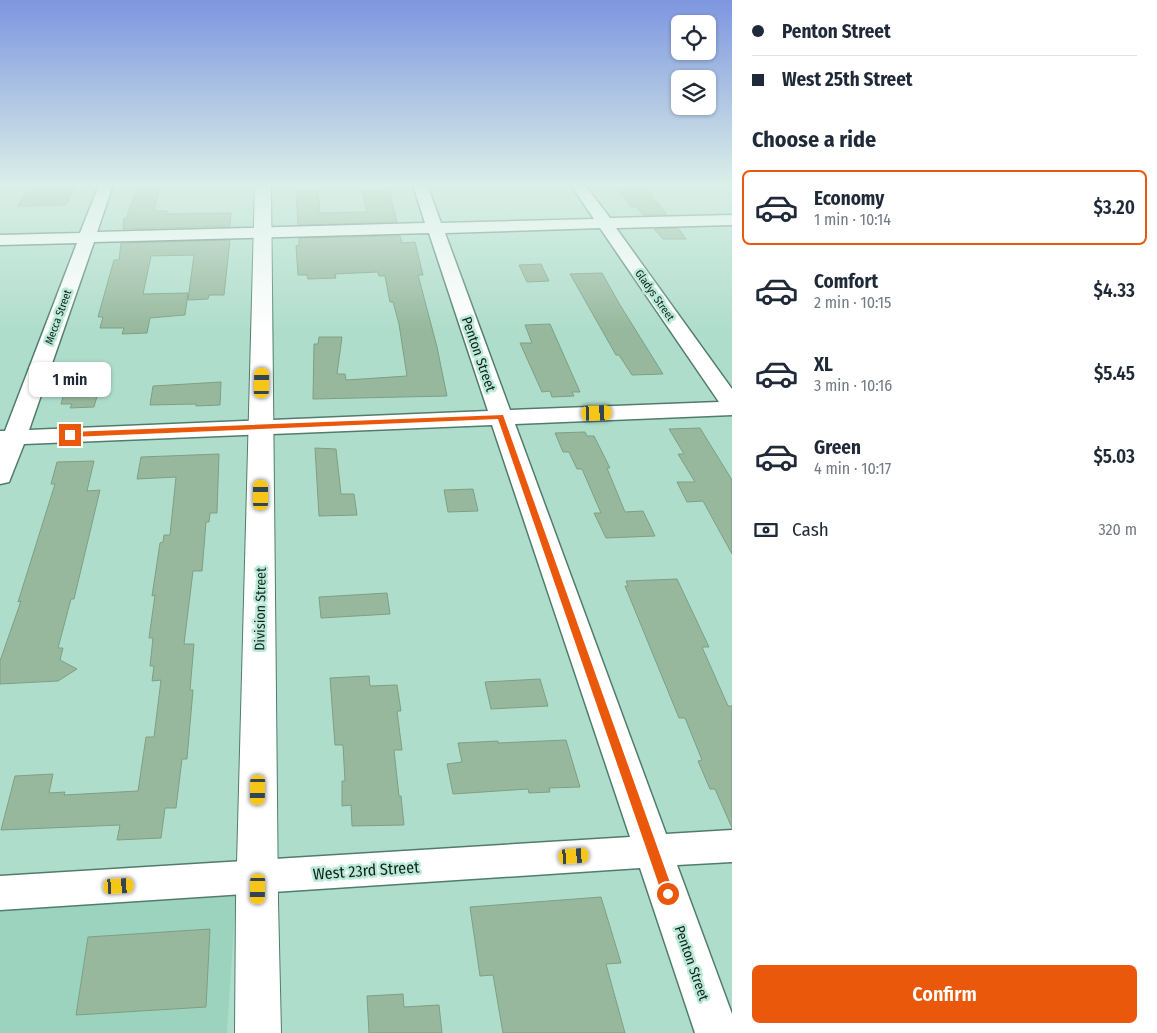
<!DOCTYPE html>
<html lang="en">
<head>
<meta charset="utf-8">
<style>
	body { margin:0; font-family:"Fira Sans Condensed",sans-serif; background:#f6f6f7; color:#1f2937; height:100vh; display:flex; flex-direction:column; font-size:19px; white-space:nowrap }
	* { box-sizing:border-box; margin:0 }
	p { font-size:16px; color:#747a83 }
	.icon { flex:none; width:28px; height:28px; fill:none; stroke:currentColor; stroke-width:2; stroke-linecap:round; stroke-linejoin:round }
	.map { position:relative; flex:1; overflow:hidden }
	.side { display:flex; flex-direction:column; background:#fff; width:425px }
	.side>* { flex:none }
	.banner { display:grid; align-content:center; height:110px; padding:0 20px; background:#fff }
	.controls { position:absolute; left:671px; top:15px; display:grid; gap:10px }
	.controls a { display:grid; place-items:center; width:45px; height:45px; border-radius:8px; background:#fff; box-shadow:0 1px 4px #0004; font-size:25px }
	.end { position:absolute; width:22px; height:22px; margin:-11px; border:6px solid #ea580c; background:#fff; box-shadow:0 0 0 2px #fff }
	.from { border-radius:50% }
	.bubble { position:absolute; height:35px; border-radius:8px; background:#fff; box-shadow:0 1px 4px #0004; font-size:16px; font-weight:600; line-height:35px; text-align:center }
	.car { position:absolute; width:15px; height:30px; margin:-15px -8px; border-radius:6px; box-shadow:0 0 4px 1px #0007; background:linear-gradient(#f5c518 24%,#345 0 40%,#f5c518 0 76%,#345 0 86%,#f5c518 0) }
	.banner b { display:flex; align-items:center; gap:18px; height:48px; font-size:19px }
	.banner b+b { border-top:1px solid #e0e1e3 }
	.banner i { width:12px; height:12px; background:#1f2937 }
	ul { padding:0; list-style:none }
	li { display:flex; align-items:center; gap:15px; height:75px; margin:0 10px 8px; padding:0 10px; border:2px solid transparent; border-radius:8px }
	li div { flex:1 }
	li b { display:block; font-size:19px }
	li em { font-style:normal; font-weight:600 }
	li.selected { border-color:#ea580c }
	li>.icon { width:45px; height:45px; stroke-width:1.5 }
	h2 { padding:0 20px; font-size:22px; line-height:60px }
	.pay { display:flex; align-items:center; gap:12px; height:55px; padding:0 20px; font-size:19px }
	.pay p { margin-inline-start:auto }
	.button { display:flex; gap:10px; margin-top:auto; padding:10px 20px }
	.button a { flex:1; height:58px; border-radius:8px; background:#ea580c; color:#fff; font-size:20px; font-weight:600; line-height:58px; text-align:center }
	main { display:flex; flex:1; min-height:0 }
	.map>svg:first-child { display:block }
	.built { fill:#9cd3bf }
	.building { fill:#97b89d; stroke:#7e9f84 }
	.lines { fill:none; stroke-linecap:round; stroke-linejoin:round }
	.street-casing { stroke:#517c6d; stroke-width:3 }
	.secondary-casing { stroke:#517c6d; stroke-width:2 }
	.street { fill:#fff; fill-rule:evenodd }
	.secondary { fill:#fff; fill-rule:evenodd }
	.route { fill:#ea580c }
	.labels { text-anchor:middle; stroke-width:5; stroke-linejoin:round; paint-order:stroke }
	.far-street-label { font-size:11px; fill:#0f211b; stroke:#bcead9 }
	.street-label { font-size:14px; fill:#0f211b; stroke:#bcead9 }
	.near-street-label { font-size:16px; fill:#0f211b; stroke:#bcead9 }
</style>
</head>
<body>
<main>
<div class="map">
<svg width="732" height="1033" viewBox="0 0 732 1033">
	<rect width="100%" height="100%" fill="#afddcc"/>
	<!-- built -->
	<path class="built" d="M 236,896 L 227,1033 L 0,1033 L 0,911 Z"/>
	<!-- building -->
	<path class="building" d="M 140,185 L 160,185 L 154,211 L 167,211 L 166,214 L 231,213 L 230,226 L 123,229 L 124,218 L 127,218 L 128,213 L 137,186 Z
		M 75,186 L 66,205 L 18,206 L 29,187 Z
		M 646,188 L 667,215 L 643,215 L 636,207 L 631,207 L 617,189 Z
		M 318,190 L 320,213 L 367,212 L 362,191 L 389,190 L 397,222 L 298,225 L 296,191 Z
		M 678,228 L 686,239 L 663,239 L 654,229 Z
		M 400,236 L 402,243 L 415,242 L 423,275 L 418,275 L 437,347 L 447,396 L 313,399 L 314,344 L 318,344 L 319,337 L 342,337 L 337,374 L 345,374 L 346,380 L 407,376 L 399,324 L 393,302 L 390,302 L 385,276 L 379,276 L 378,272 L 335,274 L 336,278 L 308,279 L 307,275 L 298,275 L 296,246 L 299,245 L 299,238 Z
		M 230,240 L 224,295 L 209,295 L 208,299 L 188,300 L 194,255 L 151,256 L 143,294 L 188,293 L 185,315 L 150,318 L 147,333 L 122,334 L 124,328 L 100,328 L 103,317 L 98,317 L 114,260 L 119,260 L 121,243 Z
		M 541,264 L 549,281 L 527,282 L 519,265 Z
		M 602,273 L 620,305 L 663,374 L 632,375 L 619,355 L 616,355 L 570,274 Z
		M 550,324 L 580,392 L 572,392 L 574,396 L 552,397 L 550,391 L 542,392 L 520,343 L 532,343 L 525,325 Z
		M 89,379 L 87,389 L 99,389 L 94,407 L 70,408 L 72,404 L 61,404 L 68,380 Z
		M 221,382 L 220,405 L 196,406 L 196,404 L 150,405 L 153,386 Z
		M 700,428 L 732,480 L 732,554 L 703,501 L 687,502 L 677,482 L 695,482 L 678,454 L 684,454 L 669,429 Z
		M 585,432 L 587,436 L 594,436 L 610,468 L 607,468 L 625,512 L 643,511 L 655,536 L 606,538 L 594,513 L 601,513 L 582,469 L 577,469 L 569,452 L 563,452 L 555,433 Z
		M 315,448 L 336,449 L 341,494 L 354,494 L 357,515 L 319,516 Z
		M 219,454 L 217,513 L 210,513 L 209,522 L 206,522 L 202,571 L 193,571 L 184,644 L 194,644 L 190,690 L 193,690 L 187,759 L 182,759 L 176,808 L 165,808 L 161,838 L 117,840 L 120,825 L 1,830 L 15,776 L 53,774 L 49,793 L 65,792 L 64,795 L 138,791 L 146,737 L 154,737 L 161,680 L 152,681 L 154,666 L 150,666 L 153,638 L 149,638 L 155,595 L 152,596 L 160,543 L 163,542 L 164,535 L 170,535 L 176,477 L 137,479 L 141,457 Z
		M 94,461 L 87,491 L 100,490 L 74,599 L 71,599 L 58,648 L 63,648 L 60,660 L 77,669 L 58,681 L 0,684 L 0,661 L 21,601 L 18,602 L 55,484 L 51,484 L 57,462 Z
		M 473,489 L 478,511 L 448,512 L 444,490 Z
		M 677,579 L 709,647 L 702,647 L 728,706 L 732,706 L 732,828 L 715,789 L 710,789 L 698,761 L 702,760 L 685,718 L 679,718 L 625,586 L 628,586 L 626,581 Z
		M 387,593 L 390,614 L 321,618 L 319,597 Z
		M 369,676 L 370,686 L 397,685 L 401,711 L 397,711 L 402,750 L 394,750 L 399,796 L 401,796 L 404,825 L 352,826 L 351,805 L 342,806 L 342,781 L 345,781 L 343,745 L 335,745 L 330,678 Z
		M 540,679 L 548,706 L 491,709 L 485,682 Z
		M 566,740 L 580,787 L 549,788 L 550,792 L 529,793 L 528,789 L 453,794 L 447,764 L 462,762 L 458,743 L 498,741 L 498,743 Z
		M 601,897 L 621,963 L 606,964 L 625,1033 L 503,1033 L 493,975 L 480,976 L 470,907 Z
		M 210,929 L 206,1007 L 76,1015 L 88,937 Z
		M 403,994 L 404,1007 L 439,1005 L 442,1033 L 369,1033 L 367,996 Z"/>
	<g class="lines">
		<!-- street casing -->
		<g class="street-casing">
			<path id="street" d="M 99,185 L 113,185 L 97,232 L 425,223 L 413,185 L 427,185 L 441,223 L 594,219 L 571,185 L 585,185 L 610,218 L 732,215 L 732,225 L 616,228 L 732,389 L 732,415 L 515,424 L 666,834 L 732,830 L 732,862 L 677,865 L 732,1014 L 732,1033 L 695,1033 L 640,868 L 0,910 L 0,876 L 630,837 L 492,425 L 24,444 L 9,482 L 0,484 L 0,431 L 5,431 L 77,243 L 0,245 L 0,235 L 80,233 ZM 600,228 L 719,402 L 510,410 L 445,233 ZM 429,233 L 488,411 L 29,430 L 94,242 Z"/>
		</g>
		<!-- secondary casing -->
		<g class="secondary-casing">
			<path id="secondary" d="M 255,185 L 271,185 L 278,901 L 281,1033 L 235,1033 L 236,901 Z"/>
		</g>
		<!-- street -->
		<use href="#street" class="street"/>
		<!-- secondary -->
		<use href="#secondary" class="secondary"/>
	</g>
	<!-- sky -->
	<linearGradient id="sky" x2="0" y2="1"><stop stop-color="#7d96df"/><stop offset="0.56" stop-color="#dbf0e8"/><stop offset="1" stop-color="#dbf0e8" stop-opacity="0"/></linearGradient>
	<rect width="732" height="330" fill="url(#sky)"/>
	<!-- route -->
	<path class="route" d="M 503,415 L 674,894 L 672,898 L 668,899 L 663,898 L 662,894 L 498,419 L 70,437 L 66,435 L 70,432 Z"/>
	<g class="labels">
		<!-- far-street labels -->
		<g class="far-street-label">
			<text transform="translate(655 295) rotate(55)" y="4">Gladys Street</text>
			<text transform="translate(58 317) rotate(-70)" y="4">Mecca Street</text>
		</g>
		<!-- street labels -->
		<g class="street-label">
			<text transform="translate(479 354) rotate(71)" y="5">Penton Street</text>
			<text transform="translate(260 609) rotate(-89)" y="5">Division Street</text>
			<text transform="translate(692 963) rotate(71)" y="5">Penton Street</text>
		</g>
		<!-- near-street labels -->
		<g class="near-street-label">
			<text transform="translate(366 870) rotate(-4)" y="6">West 23rd Street</text>
		</g>
	</g>
</svg>
<div class="controls">
<a><svg class="icon" aria-label="locate" viewBox="0 0 24 24"><circle cx="12" cy="12" r="6"/><path d="M12 2v4M12 18v4M2 12h4M18 12h4"/></svg></a>
<a><svg class="icon" aria-label="layers" viewBox="0 0 24 24"><path d="M12 4l9 5-9 5-9-5zM3 14l9 5 9-5"/></svg></a>
</div>
<i class="end from" style="left:668px;top:894px"></i>
<i class="end" style="left:70px;top:435px"></i>
<div class="bubble" style="left:29px;top:362px;width:82px">1 min</div>
<i class="car" style="left:262px;top:383px;rotate:1deg"></i>
<i class="car" style="left:597px;top:413px;rotate:88deg"></i>
<i class="car" style="left:261px;top:495px;rotate:0deg"></i>
<i class="car" style="left:258px;top:790px;rotate:181deg"></i>
<i class="car" style="left:574px;top:856px;rotate:86deg"></i>
<i class="car" style="left:119px;top:886px;rotate:87deg"></i>
<i class="car" style="left:258px;top:889px;rotate:181deg"></i>
</div>
<section class="side">
<div class="banner">
<b><i class="from"></i>Penton Street</b>
<b><i></i>West 25th Street</b>
</div>
<h2>Choose a ride</h2>
<ul>
<li class="selected"><svg class="icon" aria-label="car" viewBox="0 0 24 24"><path d="M5 17H2v-5l4-1 3-4h7l3 4 3 1v5h-3M9 17h6M6 11h13"/><circle cx="7" cy="17" r="2"/><circle cx="17" cy="17" r="2"/></svg><div><b>Economy</b><p>1 min · 10:14</p></div><em>$3.20</em></li>
<li><svg class="icon" aria-label="car" viewBox="0 0 24 24"><path d="M5 17H2v-5l4-1 3-4h7l3 4 3 1v5h-3M9 17h6M6 11h13"/><circle cx="7" cy="17" r="2"/><circle cx="17" cy="17" r="2"/></svg><div><b>Comfort</b><p>2 min · 10:15</p></div><em>$4.33</em></li>
<li><svg class="icon" aria-label="car" viewBox="0 0 24 24"><path d="M5 17H2v-5l4-1 3-4h7l3 4 3 1v5h-3M9 17h6M6 11h13"/><circle cx="7" cy="17" r="2"/><circle cx="17" cy="17" r="2"/></svg><div><b>XL</b><p>3 min · 10:16</p></div><em>$5.45</em></li>
<li><svg class="icon" aria-label="car" viewBox="0 0 24 24"><path d="M5 17H2v-5l4-1 3-4h7l3 4 3 1v5h-3M9 17h6M6 11h13"/><circle cx="7" cy="17" r="2"/><circle cx="17" cy="17" r="2"/></svg><div><b>Green</b><p>4 min · 10:17</p></div><em>$5.03</em></li>
</ul>
<div class="pay"><svg class="icon" aria-label="cash" viewBox="0 0 24 24"><path d="M3 7h18v10H3z"/><circle cx="12" cy="12" r="2"/></svg>Cash<p>320 m</p></div>
<div class="button"><a>Confirm</a></div>
</section>
</main>
</body>
</html>
